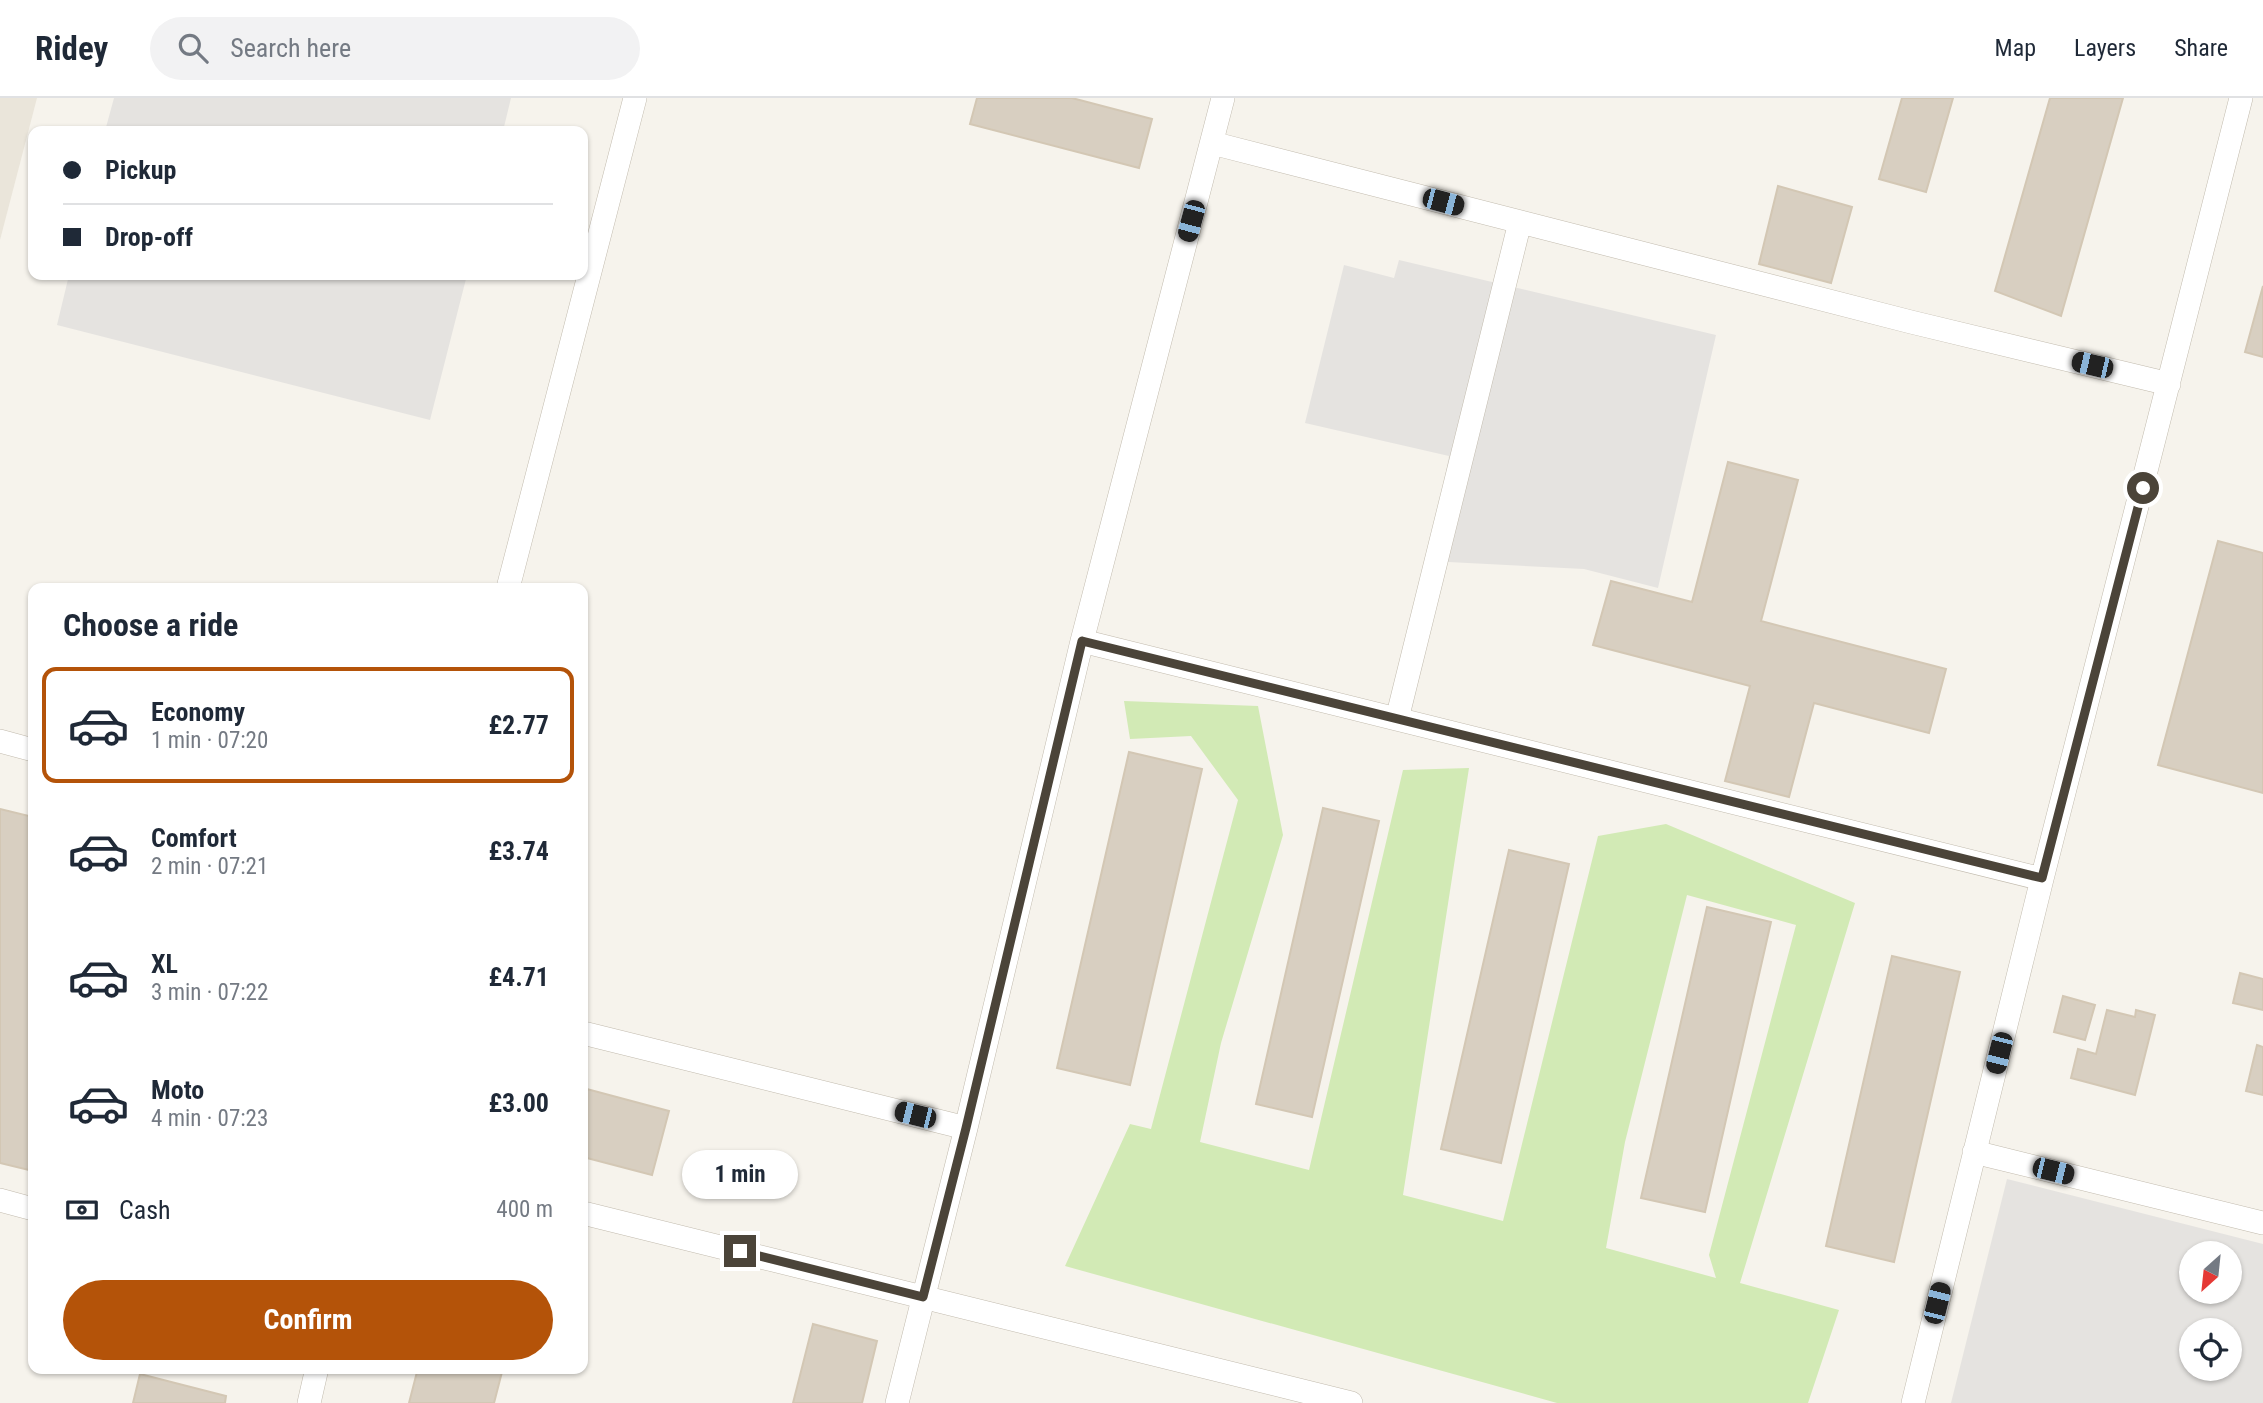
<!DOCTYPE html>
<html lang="en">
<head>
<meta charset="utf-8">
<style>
	body { margin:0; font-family:"Roboto Condensed",sans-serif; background:#f2f2f3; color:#1f2937; height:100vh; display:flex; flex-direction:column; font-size:26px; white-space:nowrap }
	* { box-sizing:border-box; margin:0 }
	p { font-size:23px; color:#747a83 }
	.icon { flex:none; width:38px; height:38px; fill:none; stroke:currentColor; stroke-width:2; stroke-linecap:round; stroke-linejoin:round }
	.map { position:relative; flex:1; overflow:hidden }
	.drawer { position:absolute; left:28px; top:485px; width:560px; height:791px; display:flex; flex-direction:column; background:#fff; border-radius:14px; box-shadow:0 2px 5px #0004 }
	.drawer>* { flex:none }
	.hud { position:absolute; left:28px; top:28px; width:560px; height:154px; border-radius:14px; box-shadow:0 2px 5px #0004; display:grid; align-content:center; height:154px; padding:0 35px; background:#fff }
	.needle { width:46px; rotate:207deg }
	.buttons { position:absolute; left:2179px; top:1143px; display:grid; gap:14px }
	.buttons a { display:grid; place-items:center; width:63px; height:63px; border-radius:50%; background:#fff; box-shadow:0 2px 5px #0004; font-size:35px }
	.end { position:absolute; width:32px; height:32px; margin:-16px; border:9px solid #4b4439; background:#fff; box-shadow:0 0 0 4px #fff }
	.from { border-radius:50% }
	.bubble { position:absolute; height:49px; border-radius:24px; background:#fff; box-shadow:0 2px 5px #0004; font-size:23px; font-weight:700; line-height:49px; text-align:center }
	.car { position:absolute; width:21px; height:42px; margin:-21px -10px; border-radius:9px; box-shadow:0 0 5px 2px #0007; background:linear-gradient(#222 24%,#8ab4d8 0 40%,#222 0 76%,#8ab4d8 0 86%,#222 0) }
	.hud b { display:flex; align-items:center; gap:24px; height:66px; font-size:26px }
	.hud b+b { border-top:2px solid #e0e1e3 }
	.hud i { width:18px; height:18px; background:#1f2937 }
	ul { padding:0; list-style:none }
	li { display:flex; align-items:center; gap:21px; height:116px; margin:0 14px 10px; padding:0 21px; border:4px solid transparent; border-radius:14px }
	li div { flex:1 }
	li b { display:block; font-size:26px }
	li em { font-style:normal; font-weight:700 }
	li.active { border-color:#b45309 }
	li>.icon { width:63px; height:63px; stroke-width:1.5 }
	h2 { padding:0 35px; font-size:32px; line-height:84px }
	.pay { display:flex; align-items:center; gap:18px; height:77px; padding:0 35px; font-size:26px }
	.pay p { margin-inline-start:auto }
	.button { display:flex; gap:14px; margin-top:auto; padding:14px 35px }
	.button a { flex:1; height:80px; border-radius:42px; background:#b45309; color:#fff; font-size:28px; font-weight:700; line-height:80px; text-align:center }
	header { display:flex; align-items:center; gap:42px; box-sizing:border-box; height:98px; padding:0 35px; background:#fff; border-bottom:2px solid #e0e1e3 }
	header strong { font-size:33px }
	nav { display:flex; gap:38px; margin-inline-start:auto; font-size:24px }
	.search { width:490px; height:63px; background:#f2f2f3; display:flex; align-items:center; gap:18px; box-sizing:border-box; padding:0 24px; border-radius:38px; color:#747a83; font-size:26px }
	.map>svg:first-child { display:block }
	.residential { fill:#eae5da }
	.green { fill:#d2eab5; fill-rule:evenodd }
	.parking { fill:#e5e3e0; fill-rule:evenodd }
	.building { fill:#d8cfc1; stroke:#d3c7b4; stroke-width:2 }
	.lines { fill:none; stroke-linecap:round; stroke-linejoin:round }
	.lane-casing { stroke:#c2bbae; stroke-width:24 }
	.lane { stroke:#fff; stroke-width:23 }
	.route { stroke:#4b4439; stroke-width:9 }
</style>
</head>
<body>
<header>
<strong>Ridey</strong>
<div class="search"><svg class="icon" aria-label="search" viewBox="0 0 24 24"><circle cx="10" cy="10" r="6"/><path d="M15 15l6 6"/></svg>Search here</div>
<nav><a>Map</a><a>Layers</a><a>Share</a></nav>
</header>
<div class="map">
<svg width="2263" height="1305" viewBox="0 0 2263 1305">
	<rect width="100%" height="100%" fill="#f6f3ec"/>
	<!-- residential -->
	<path class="residential" d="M 0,0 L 37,0 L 0,142 Z"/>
	<!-- green -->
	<path class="green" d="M 1124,603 L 1258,608 L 1283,737 L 1221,945 L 1200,1044 L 1309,1072 L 1403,672 L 1469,670 L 1403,1097 L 1503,1123 L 1598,738 L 1666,726 L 1855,805 L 1740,1185 L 1839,1212 L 1808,1305 L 1557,1305 L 1065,1168 L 1130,1026 L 1151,1031 L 1238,702 L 1191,638 L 1130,641 ZM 1687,797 L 1796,827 L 1709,1157 L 1716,1180 L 1606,1150 L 1625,1044 Z"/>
	<!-- parking -->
	<path class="parking" d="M 114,0 L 511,0 L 503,33 L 105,33 Z
		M 1399,162 L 1716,237 L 1658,490 L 1584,471 L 1429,463 L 1449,358 L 1305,325 L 1344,167 L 1394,180 Z
		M 69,177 L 467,177 L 430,322 L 57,227 Z
		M 2007,1081 L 2263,1146 L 2263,1305 L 1951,1305 ZM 2191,1155 L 2230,1155 L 2230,1194 L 2191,1194 ZM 2191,1232 L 2230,1232 L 2230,1270 L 2191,1270 Z"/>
	<!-- building -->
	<path class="building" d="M 977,0 L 1072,0 L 1152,21 L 1139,70 L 970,26 Z
		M 1902,0 L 1953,0 L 1926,94 L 1879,81 Z
		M 2050,0 L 2123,0 L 2061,218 L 1995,193 Z
		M 1778,88 L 1852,109 L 1831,185 L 1759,166 Z
		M 2263,188 L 2263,259 L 2245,254 Z
		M 1728,364 L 1798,382 L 1761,523 L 1946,571 L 1929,635 L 1814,605 L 1789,699 L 1725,683 L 1750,588 L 1593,547 L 1611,483 L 1692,504 Z
		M 2218,443 L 2263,455 L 2263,695 L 2158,667 Z
		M 1129,654 L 1202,671 L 1130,987 L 1057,970 Z
		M 1323,710 L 1379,723 L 1312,1019 L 1256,1006 Z
		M 0,711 L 33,719 L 33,1073 L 0,1065 Z
		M 1509,752 L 1569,766 L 1501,1065 L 1441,1051 Z
		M 1707,809 L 1771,824 L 1705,1114 L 1641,1100 Z
		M 1892,858 L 1960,874 L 1894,1164 L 1826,1148 Z
		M 2240,875 L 2263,881 L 2263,912 L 2233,905 Z
		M 2063,898 L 2095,907 L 2085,942 L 2054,934 Z
		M 2107,912 L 2135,919 L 2136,912 L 2155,917 L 2135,997 L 2071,980 L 2078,951 L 2096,956 Z
		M 2257,947 L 2263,949 L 2263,997 L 2246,993 Z
		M 583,990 L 669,1013 L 652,1077 L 583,1059 Z
		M 813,1226 L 877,1243 L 862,1305 L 793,1305 Z
		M 418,1270 L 503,1270 L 494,1305 L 409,1305 Z
		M 140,1276 L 226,1298 L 225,1305 L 133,1305 Z"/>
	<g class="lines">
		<!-- lane casing -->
		<g class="lane-casing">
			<path id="lane" d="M 1212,45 L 1911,224 L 2169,286
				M 508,490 L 635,0
				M 1082,543 L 2042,781
				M 1397,621 L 1520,124
				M 0,643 L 33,652
				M 583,935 L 966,1030
				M 1974,1054 L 2263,1125
				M 0,1102 L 33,1111
				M 583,1115 L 1351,1305
				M 309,1305 L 317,1270
				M 897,1305 L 966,1030 L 1082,543 L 1223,0
				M 1913,1305 L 2042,781 L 2241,0"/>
		</g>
		<!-- lane -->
		<use href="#lane" class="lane"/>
	</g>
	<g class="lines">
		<!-- route -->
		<path class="route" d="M 740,1153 L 923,1199 L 966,1030 L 1082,543 L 2042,780 L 2143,390"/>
	</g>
</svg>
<div class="buttons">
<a><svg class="needle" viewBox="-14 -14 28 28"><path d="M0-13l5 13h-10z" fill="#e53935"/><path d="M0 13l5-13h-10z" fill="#747a83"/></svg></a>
<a><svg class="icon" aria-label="locate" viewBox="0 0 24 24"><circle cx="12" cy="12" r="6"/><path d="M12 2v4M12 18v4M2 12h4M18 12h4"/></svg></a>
</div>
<i class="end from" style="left:2143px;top:390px"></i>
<i class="end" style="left:740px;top:1153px"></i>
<div class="bubble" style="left:682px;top:1052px;width:116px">1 min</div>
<i class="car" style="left:1443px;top:104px;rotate:105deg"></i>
<i class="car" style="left:1191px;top:123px;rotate:195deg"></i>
<i class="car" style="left:2092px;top:267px;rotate:283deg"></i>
<i class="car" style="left:1999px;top:955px;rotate:194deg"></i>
<i class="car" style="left:915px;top:1017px;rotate:284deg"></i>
<i class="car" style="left:2053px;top:1073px;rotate:104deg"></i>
<i class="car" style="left:1937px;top:1205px;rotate:14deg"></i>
<div class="hud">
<b><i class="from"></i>Pickup</b>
<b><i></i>Drop-off</b>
</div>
<section class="drawer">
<h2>Choose a ride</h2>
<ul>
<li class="active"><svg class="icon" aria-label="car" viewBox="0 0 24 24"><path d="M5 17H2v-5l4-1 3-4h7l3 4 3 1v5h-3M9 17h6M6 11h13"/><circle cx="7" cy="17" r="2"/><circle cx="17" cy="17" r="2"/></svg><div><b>Economy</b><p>1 min · 07:20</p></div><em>£2.77</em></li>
<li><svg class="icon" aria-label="car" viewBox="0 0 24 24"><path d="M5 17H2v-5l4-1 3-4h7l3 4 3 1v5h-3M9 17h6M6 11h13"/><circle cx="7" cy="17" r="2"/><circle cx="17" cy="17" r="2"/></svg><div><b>Comfort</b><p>2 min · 07:21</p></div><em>£3.74</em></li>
<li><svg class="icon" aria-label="car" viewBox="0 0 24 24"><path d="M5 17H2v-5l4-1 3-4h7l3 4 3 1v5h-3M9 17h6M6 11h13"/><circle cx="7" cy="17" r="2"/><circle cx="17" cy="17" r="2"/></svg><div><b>XL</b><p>3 min · 07:22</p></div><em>£4.71</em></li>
<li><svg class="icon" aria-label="car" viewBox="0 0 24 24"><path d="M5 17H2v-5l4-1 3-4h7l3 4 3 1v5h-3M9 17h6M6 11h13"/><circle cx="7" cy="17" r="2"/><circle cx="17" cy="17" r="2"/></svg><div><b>Moto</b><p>4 min · 07:23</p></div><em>£3.00</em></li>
</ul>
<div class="pay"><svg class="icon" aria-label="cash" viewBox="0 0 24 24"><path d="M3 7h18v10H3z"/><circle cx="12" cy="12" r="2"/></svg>Cash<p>400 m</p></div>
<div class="button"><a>Confirm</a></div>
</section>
</div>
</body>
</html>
